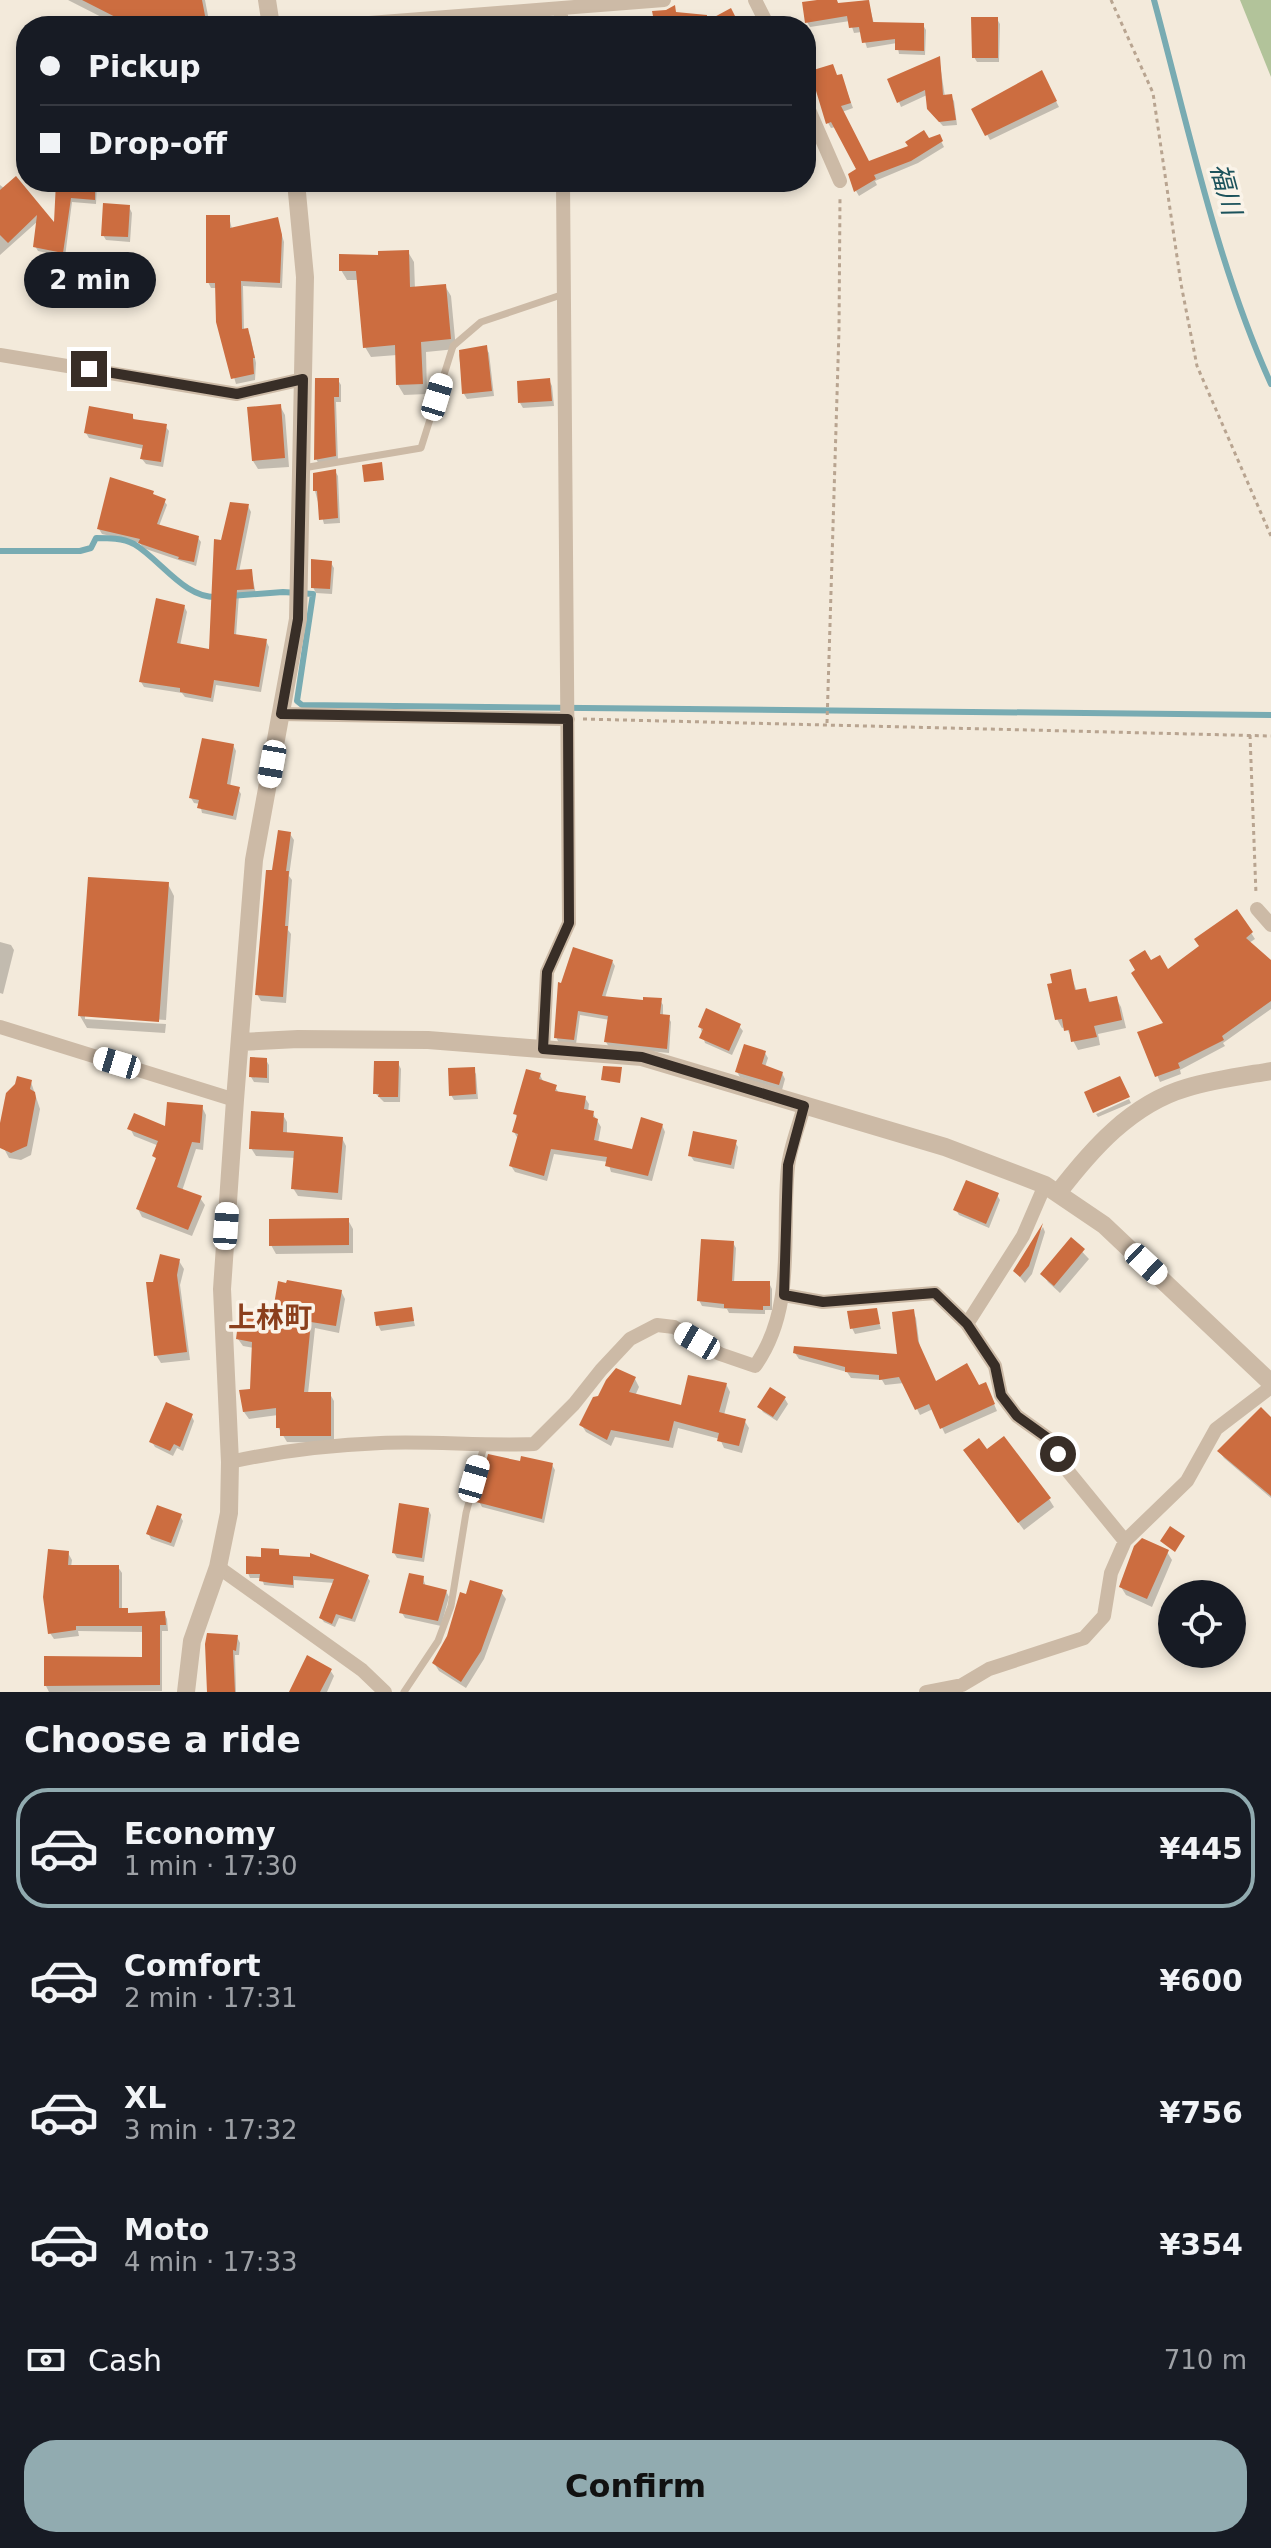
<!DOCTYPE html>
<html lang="en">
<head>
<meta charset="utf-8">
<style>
	body { margin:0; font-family:"DejaVu Sans","Noto Sans JP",sans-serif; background:#242831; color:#f1f3f6; height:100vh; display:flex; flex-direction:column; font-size:30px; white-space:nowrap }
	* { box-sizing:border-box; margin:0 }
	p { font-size:26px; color:#9ea1a6 }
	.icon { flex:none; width:44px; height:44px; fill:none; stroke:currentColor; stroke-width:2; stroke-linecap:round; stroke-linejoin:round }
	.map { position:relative; height:1692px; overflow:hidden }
	.panel { display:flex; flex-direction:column; background:#171b24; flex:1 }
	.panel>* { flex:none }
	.top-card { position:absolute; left:16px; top:16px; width:800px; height:176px; border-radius:32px; box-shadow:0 4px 12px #0003; display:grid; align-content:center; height:176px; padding:0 24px; background:#171b24 }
	.fabs { position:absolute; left:1158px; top:1580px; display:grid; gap:16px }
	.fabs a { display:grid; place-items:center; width:88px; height:88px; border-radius:50%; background:#171b24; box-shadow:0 4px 12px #0003; font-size:40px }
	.end { position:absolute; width:36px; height:36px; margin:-18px; border:10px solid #382e27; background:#fff; box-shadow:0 0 0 4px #fff }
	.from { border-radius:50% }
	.bubble { position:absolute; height:56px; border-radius:28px; background:#171b24; box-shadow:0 4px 12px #0003; font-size:26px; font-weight:600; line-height:56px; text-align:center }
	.car { position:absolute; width:24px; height:48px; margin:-24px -12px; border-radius:10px; box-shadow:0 0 6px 2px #0007; background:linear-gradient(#fff 24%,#345 0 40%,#fff 0 76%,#345 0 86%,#fff 0) }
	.top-card b { display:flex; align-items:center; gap:28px; height:76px; font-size:30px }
	.top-card b+b { border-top:2px solid #363941 }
	.top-card i { width:20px; height:20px; background:#f1f3f6 }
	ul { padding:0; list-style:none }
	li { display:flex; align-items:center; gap:24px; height:120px; margin:0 16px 12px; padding:0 8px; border:4px solid transparent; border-radius:32px }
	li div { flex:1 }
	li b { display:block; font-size:30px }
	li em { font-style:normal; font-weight:600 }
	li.active { border-color:#91abb0 }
	li>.icon { width:72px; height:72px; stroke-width:1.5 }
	h2 { padding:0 24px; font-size:36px; line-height:96px }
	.pay { display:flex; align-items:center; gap:20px; height:88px; padding:0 24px; font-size:30px }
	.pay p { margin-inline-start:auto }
	.primary-button { display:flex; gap:16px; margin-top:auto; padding:16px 24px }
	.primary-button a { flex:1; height:92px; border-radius:32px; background:#91abb0; color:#111; font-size:32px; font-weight:600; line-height:92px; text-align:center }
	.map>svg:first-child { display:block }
	.green { fill:#b2c39a }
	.shadow { fill:#0003 }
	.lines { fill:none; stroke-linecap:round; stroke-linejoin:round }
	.stream { stroke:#78abb2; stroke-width:6 }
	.building { fill:#cc6d40 }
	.path { stroke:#b8a490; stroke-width:3; stroke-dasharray:4 4; stroke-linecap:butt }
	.service { stroke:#ccbaa6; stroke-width:7 }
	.minor { stroke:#ccbaa6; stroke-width:14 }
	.tertiary { stroke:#ccbaa6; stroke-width:18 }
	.route { stroke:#382e27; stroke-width:10 }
	.labels { text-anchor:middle; stroke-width:7; stroke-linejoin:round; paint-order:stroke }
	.water-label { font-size:26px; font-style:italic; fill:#1b525b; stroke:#faf3e8 }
	.quarter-label { font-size:28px; font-weight:bold; fill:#8b3f1c; stroke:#faf3e8 }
</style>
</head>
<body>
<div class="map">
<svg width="1271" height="1692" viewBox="0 0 1271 1692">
	<rect width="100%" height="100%" fill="#f3eadb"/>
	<!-- green -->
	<path class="green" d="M 1240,0 L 1271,0 L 1271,77 Z"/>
	<!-- shadow -->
	<path class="shadow" d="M 68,0 L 205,0 L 210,26 L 119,26 Z
		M 830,0 L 836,0 L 839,5 L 868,0 L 874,24 L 923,25 L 926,30 L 925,55 L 899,54 L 897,43 L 867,48 L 862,32 L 854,33 L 850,21 L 810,27 L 807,22 Z
		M 997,19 L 1000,24 L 999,62 L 977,62 L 974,57 Z
		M 939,58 L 945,97 L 951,96 L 954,101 L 957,125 L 943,126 L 933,115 L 927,95 L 901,107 L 899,102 Z
		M 812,72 L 841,76 L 853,108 L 842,112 L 869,164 L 939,137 L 944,147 L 918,163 L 875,181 L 877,185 L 859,196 L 856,191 L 859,170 L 836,127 L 831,128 L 828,123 Z
		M 1041,73 L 1059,107 L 990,140 L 974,109 Z
		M 58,182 L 97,182 L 96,204 L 72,202 L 65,257 L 38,251 L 35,246 L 38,221 L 0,255 L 0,185 L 55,227 Z
		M 129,207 L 132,213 L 130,242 L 106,240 L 103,235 Z
		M 229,217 L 232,229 L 277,219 L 284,242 L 282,288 L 243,286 L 244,331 L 250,335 L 256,363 L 255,380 L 236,384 L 218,322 L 217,288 L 211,288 L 208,282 Z
		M 408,252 L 414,262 L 415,289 L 445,286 L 451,296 L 456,349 L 426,352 L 427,394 L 404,395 L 398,385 L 397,355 L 371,357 L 365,347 L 358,280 L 347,280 L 341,270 L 380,257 Z
		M 485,347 L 489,353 L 494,396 L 467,399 L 464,394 L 459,355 L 462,350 Z
		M 338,380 L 341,385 L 341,402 L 336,402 L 338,461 L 319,464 L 316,459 Z
		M 549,380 L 552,386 L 554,406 L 523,408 L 520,403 Z
		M 280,406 L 285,415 L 289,467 L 258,469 L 253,461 Z
		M 132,416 L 135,421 L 165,426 L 169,431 L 163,467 L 146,464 L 142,459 L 144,449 L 89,438 L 86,433 Z
		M 335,471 L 338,476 L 340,523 L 324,524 L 315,491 Z
		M 155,497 L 164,501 L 167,505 L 159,526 L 198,538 L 201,542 L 196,566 L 143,548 L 140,543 L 102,534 L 99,529 Z
		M 248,506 L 251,512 L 239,572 L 251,571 L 256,594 L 239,595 L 236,636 L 266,641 L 269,647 L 261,692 L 216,685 L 213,702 L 185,697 L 182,693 L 144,687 L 141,682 L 184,606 L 187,612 L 180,646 L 211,651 L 222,542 Z
		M 331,563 L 334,568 L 332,594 L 316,593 L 313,587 Z
		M 233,745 L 236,751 L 230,787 L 238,789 L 241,794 L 236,820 L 202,813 L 200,804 L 194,803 L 191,798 Z
		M 290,834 L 294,840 L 289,876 L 292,880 L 288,930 L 291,934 L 286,1003 L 261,1001 L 257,994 L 274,872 Z
		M 168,884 L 174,896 L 166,1020 L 85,1015 L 85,1019 L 166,1024 L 165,1033 L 87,1028 L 80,1016 Z
		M 1237,911 L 1255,939 L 1249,943 L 1271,963 L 1271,1009 L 1223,1043 L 1225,1046 L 1180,1070 L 1181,1074 L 1160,1082 L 1140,1034 L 1166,1024 L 1150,963 L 1168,972 L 1201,947 Z
		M 0,942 L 11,945 L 14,950 L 3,994 L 0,993 Z
		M 612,961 L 615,966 L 605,998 L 645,1002 L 660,1000 L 663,1005 L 663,1016 L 668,1017 L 671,1022 L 669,1053 L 609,1047 L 606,1042 L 610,1020 L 580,1015 L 576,1044 L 559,1043 L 556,1037 Z
		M 1070,972 L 1077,992 L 1085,990 L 1091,1004 L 1116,998 L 1121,1007 L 1126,1028 L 1098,1034 L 1100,1045 L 1078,1050 L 1066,1027 L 1062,1028 L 1057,1019 Z
		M 700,1026 L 739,1026 L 743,1031 L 732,1055 L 705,1043 Z
		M 765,1053 L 768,1058 L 765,1067 L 782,1073 L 785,1079 L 782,1090 L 740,1077 L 737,1072 Z
		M 266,1060 L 269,1065 L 269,1083 L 254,1082 L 251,1077 Z
		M 398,1063 L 401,1069 L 400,1102 L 384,1102 L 375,1093 Z
		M 473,1069 L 476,1074 L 478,1099 L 454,1100 L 451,1095 Z
		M 540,1075 L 543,1081 L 555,1087 L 559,1093 L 585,1098 L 589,1104 L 588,1112 L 592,1112 L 601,1127 L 598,1143 L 633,1152 L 662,1125 L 665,1132 L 652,1181 L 611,1172 L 608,1162 L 554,1154 L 547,1181 L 515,1172 L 511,1166 L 518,1139 L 514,1132 L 518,1119 L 515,1113 Z
		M 31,1082 L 40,1109 L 31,1155 L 21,1160 L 9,1158 L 0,1141 L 0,1133 Z
		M 1129,1099 L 1131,1103 L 1098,1117 L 1096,1114 Z
		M 202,1107 L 206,1115 L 203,1150 L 196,1149 L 182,1191 L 200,1198 L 205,1205 L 192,1236 L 142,1217 L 138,1209 L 157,1160 L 155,1156 L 159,1146 L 134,1136 L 130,1128 L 167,1129 Z
		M 283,1115 L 287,1122 L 287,1134 L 342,1138 L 346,1146 L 342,1200 L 298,1196 L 293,1188 L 296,1158 L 256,1156 L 251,1148 Z
		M 735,1142 L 738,1147 L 734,1169 L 694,1161 L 690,1155 Z
		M 997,1195 L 1000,1200 L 989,1228 L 959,1215 L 956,1210 Z
		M 348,1220 L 353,1229 L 353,1253 L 276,1254 L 271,1245 Z
		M 1043,1227 L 1045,1232 L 1032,1274 L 1025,1283 L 1015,1271 Z
		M 1071,1240 L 1089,1259 L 1060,1293 L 1048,1282 L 1043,1274 Z
		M 733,1243 L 736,1248 L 734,1283 L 769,1283 L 772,1289 L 772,1310 L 765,1310 L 765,1314 L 729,1313 L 727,1309 L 702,1306 L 699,1300 Z
		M 179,1261 L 184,1269 L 180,1285 L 190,1360 L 161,1363 L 156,1355 L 155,1283 Z
		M 341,1291 L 345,1299 L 339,1333 L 315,1328 L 308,1394 L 330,1394 L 334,1401 L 334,1443 L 287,1442 L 278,1427 L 278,1415 L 249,1419 L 244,1412 L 251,1391 L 254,1348 L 243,1346 L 238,1339 Z
		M 411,1309 L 415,1326 L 381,1331 L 378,1325 Z
		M 876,1310 L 881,1329 L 855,1334 L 852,1328 Z
		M 913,1311 L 916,1318 L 920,1349 L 936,1383 L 988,1390 L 997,1411 L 945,1434 L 933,1409 L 920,1415 L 904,1383 L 885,1385 L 882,1380 L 851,1378 L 847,1372 L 799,1359 L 795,1353 L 899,1356 Z
		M 635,1379 L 639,1387 L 635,1396 L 682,1407 L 726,1384 L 730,1392 L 724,1415 L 744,1420 L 749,1428 L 742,1453 L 724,1448 L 720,1439 L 678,1428 L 673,1448 L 615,1437 L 611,1446 L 586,1432 L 581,1424 Z
		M 785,1399 L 788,1404 L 777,1421 L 763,1412 L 760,1407 Z
		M 191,1415 L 194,1421 L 183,1451 L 177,1448 L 173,1456 L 155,1447 L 152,1442 Z
		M 1271,1419 L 1271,1498 L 1224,1458 L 1220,1452 Z
		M 987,1451 L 1049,1499 L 1054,1507 L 1024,1530 L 971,1460 Z
		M 521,1463 L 552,1465 L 555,1470 L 544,1523 L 482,1507 L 479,1501 Z
		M 428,1509 L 431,1515 L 424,1562 L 397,1558 L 394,1553 Z
		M 180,1516 L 183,1521 L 174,1547 L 151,1539 L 148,1533 Z
		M 278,1550 L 280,1555 L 311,1559 L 367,1577 L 370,1581 L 355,1622 L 339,1618 L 335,1627 L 324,1622 L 321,1618 L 335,1583 L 294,1580 L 294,1588 L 264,1585 L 262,1578 L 250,1578 L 248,1573 L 263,1559 Z
		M 1167,1552 L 1172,1560 L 1152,1607 L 1126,1595 L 1121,1587 Z
		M 68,1553 L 72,1560 L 71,1567 L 118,1567 L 122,1573 L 122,1610 L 127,1610 L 129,1615 L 164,1613 L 167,1619 L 168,1631 L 162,1631 L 162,1691 L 49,1692 L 46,1686 L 144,1659 L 144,1632 L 78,1631 L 79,1636 L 54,1639 L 50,1633 Z
		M 423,1578 L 426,1587 L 446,1591 L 449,1597 L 441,1626 L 405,1618 L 402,1613 Z
		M 501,1592 L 506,1599 L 484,1659 L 466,1688 L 439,1671 L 434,1663 Z
		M 237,1637 L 240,1643 L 239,1655 L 235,1655 L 236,1692 L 209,1692 Z
		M 330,1670 L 334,1676 L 327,1692 L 292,1692 Z"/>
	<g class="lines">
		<!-- stream -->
		<path class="stream" d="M 1154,0 C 1188,126 1217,265 1271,384
			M 0,551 L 80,551 L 91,548 L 96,538 C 108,538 123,538 134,544 C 161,560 185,600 219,597
			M 230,596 L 283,592 L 313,594 L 297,701 L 302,705 L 1271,715"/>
	</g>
	<!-- building -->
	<path class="building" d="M 82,0 L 202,0 L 207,26 L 133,26 Z
		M 817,0 L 837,0 L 838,3 L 869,0 L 873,22 L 924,23 L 924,51 L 895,50 L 895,39 L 862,43 L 859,27 L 849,28 L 847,16 L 805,23 L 802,2 Z
		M 675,5 L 676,12 L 707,15 L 707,21 L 731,8 L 740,26 L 655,26 L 652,11 L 666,10 Z
		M 971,17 L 998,17 L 998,58 L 972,58 Z
		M 940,56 L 943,95 L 952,94 L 956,120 L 939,122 L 927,109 L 925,90 L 897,103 L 887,79 Z
		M 833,64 L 837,75 L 842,74 L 851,103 L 841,106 L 869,161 L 908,146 L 905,142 L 924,130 L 929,138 L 940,134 L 943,141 L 911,161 L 874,175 L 876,179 L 854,192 L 848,174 L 856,169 L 831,122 L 826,124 L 810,71 Z
		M 1042,70 L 1057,101 L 985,136 L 971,109 Z
		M 16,176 L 54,222 L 56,182 L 95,182 L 95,200 L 71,198 L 63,253 L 33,247 L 37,215 L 8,243 L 0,235 L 0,190 Z
		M 103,203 L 130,205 L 128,237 L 101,236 Z
		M 206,215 L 230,215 L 230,228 L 278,217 L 282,235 L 280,283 L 241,281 L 242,329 L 248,328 L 255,358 L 253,358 L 254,374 L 231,379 L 216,322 L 215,283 L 206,283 Z
		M 409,250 L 410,287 L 446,284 L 451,339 L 421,342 L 423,384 L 396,385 L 395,345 L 363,348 L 356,271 L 339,271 L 339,254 L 378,255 L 378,251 Z
		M 487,345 L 492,391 L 462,394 L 459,350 Z
		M 315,378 L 339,378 L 339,397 L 334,397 L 336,456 L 314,460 Z
		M 550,378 L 552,401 L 518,403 L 517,381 Z
		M 281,404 L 285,458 L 252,461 L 247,407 Z
		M 89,406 L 133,414 L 133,419 L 167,424 L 161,462 L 140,459 L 143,445 L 84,433 Z
		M 382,462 L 384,480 L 364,482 L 362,465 Z
		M 336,469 L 338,518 L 319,520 L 317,491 L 313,491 L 313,473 Z
		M 110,477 L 154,491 L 153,494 L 166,499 L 157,524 L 199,536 L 194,562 L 178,559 L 179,557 L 138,543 L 140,539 L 97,529 Z
		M 230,502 L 249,504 L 236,570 L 252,569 L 254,589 L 237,590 L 234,634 L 267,639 L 259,687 L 214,680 L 211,698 L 180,692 L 180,688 L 139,682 L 156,598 L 185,605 L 177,643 L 209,649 L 214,539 L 221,540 Z
		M 311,559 L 332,561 L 330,589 L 311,588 Z
		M 202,738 L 234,744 L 227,784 L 240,787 L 233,816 L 197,808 L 199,800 L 189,798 Z
		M 278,830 L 291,832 L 286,871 L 289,871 L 285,926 L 288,926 L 283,997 L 255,995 L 266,870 L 272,870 Z
		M 88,877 L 169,882 L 159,1022 L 78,1016 Z
		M 1237,909 L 1253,932 L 1246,938 L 1271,960 L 1271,1001 L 1222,1036 L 1224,1040 L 1178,1063 L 1180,1068 L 1155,1077 L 1137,1032 L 1163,1023 L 1131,973 L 1135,970 L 1129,960 L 1145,950 L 1151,960 L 1160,955 L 1168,969 L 1199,946 L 1194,939 Z
		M 573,947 L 613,960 L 602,996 L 643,1000 L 643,997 L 662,998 L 660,1014 L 670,1015 L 667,1049 L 604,1042 L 608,1016 L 578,1011 L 574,1040 L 554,1038 L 558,982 L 561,983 Z
		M 1071,969 L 1075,990 L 1086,988 L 1089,1002 L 1117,996 L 1122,1020 L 1094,1026 L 1097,1037 L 1071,1042 L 1069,1030 L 1064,1031 L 1062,1019 L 1055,1020 L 1047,984 L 1052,983 L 1050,974 Z
		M 706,1008 L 741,1024 L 729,1051 L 699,1038 L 703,1029 L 698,1027 Z
		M 744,1044 L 766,1051 L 762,1064 L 783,1072 L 779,1085 L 735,1072 Z
		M 250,1057 L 267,1058 L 267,1078 L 249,1077 Z
		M 374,1061 L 399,1061 L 398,1097 L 378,1097 L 379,1094 L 373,1094 Z
		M 603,1066 L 622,1067 L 620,1083 L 601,1080 Z
		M 475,1067 L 476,1094 L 449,1096 L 448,1068 Z
		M 526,1069 L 541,1073 L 539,1079 L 557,1085 L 555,1091 L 586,1096 L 584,1109 L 594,1111 L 593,1117 L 598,1119 L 594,1140 L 632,1149 L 641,1117 L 663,1124 L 648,1176 L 605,1166 L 607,1157 L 551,1149 L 544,1176 L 509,1166 L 518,1134 L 512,1132 L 517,1115 L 513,1114 Z
		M 17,1076 L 32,1080 L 30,1089 L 35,1092 L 36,1098 L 27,1146 L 11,1153 L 0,1148 L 0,1123 L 6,1093 L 15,1084 Z
		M 1120,1076 L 1130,1097 L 1093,1113 L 1084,1092 Z
		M 167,1102 L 203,1105 L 200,1143 L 192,1142 L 177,1187 L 202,1196 L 188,1230 L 136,1209 L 156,1158 L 152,1156 L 158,1141 L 127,1129 L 134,1113 L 165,1126 Z
		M 251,1111 L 284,1113 L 283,1132 L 343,1137 L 338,1193 L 291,1189 L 294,1151 L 249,1149 Z
		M 693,1131 L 737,1140 L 731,1165 L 688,1156 Z
		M 966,1180 L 999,1193 L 986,1224 L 953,1210 Z
		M 349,1218 L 349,1245 L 269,1246 L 269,1219 Z
		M 1043,1223 L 1029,1266 L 1020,1277 L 1013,1271 Z
		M 1071,1237 L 1085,1249 L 1054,1286 L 1040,1274 Z
		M 701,1239 L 734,1241 L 732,1281 L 770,1281 L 770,1306 L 763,1306 L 763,1310 L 724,1308 L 724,1304 L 697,1301 Z
		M 160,1254 L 180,1259 L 177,1275 L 187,1352 L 154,1356 L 146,1282 L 153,1282 Z
		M 287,1280 L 342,1290 L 336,1326 L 311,1322 L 304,1392 L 331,1392 L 331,1436 L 280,1436 L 280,1428 L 276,1428 L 276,1408 L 243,1412 L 239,1390 L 250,1389 L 252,1342 L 236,1339 L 239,1316 L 271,1322 L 278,1281 L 286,1283 Z
		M 412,1307 L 414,1321 L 376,1326 L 374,1312 Z
		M 877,1308 L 880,1324 L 850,1329 L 847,1311 Z
		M 914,1309 L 918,1341 L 936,1381 L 967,1363 L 979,1385 L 986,1382 L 995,1404 L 940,1429 L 929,1404 L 915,1410 L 899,1377 L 879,1380 L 879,1375 L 845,1372 L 845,1367 L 793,1353 L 794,1346 L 897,1354 L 892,1312 Z
		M 616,1368 L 636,1377 L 629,1392 L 681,1405 L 688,1375 L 727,1383 L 719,1412 L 746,1419 L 739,1446 L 717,1441 L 719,1433 L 674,1421 L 669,1441 L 611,1430 L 607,1440 L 579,1425 L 593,1397 L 598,1396 L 606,1380 Z
		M 770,1387 L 786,1397 L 773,1417 L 757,1407 Z
		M 166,1402 L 193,1414 L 180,1447 L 174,1444 L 170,1451 L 149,1442 Z
		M 1261,1407 L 1271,1417 L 1271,1496 L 1217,1451 Z
		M 1004,1436 L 1051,1498 L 1018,1523 L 963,1450 L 979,1438 L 987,1449 Z
		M 488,1454 L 520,1461 L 521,1456 L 553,1463 L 542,1519 L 476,1502 Z
		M 399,1503 L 429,1508 L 422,1558 L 392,1553 Z
		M 157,1505 L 182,1514 L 171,1543 L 146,1534 Z
		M 1170,1526 L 1185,1536 L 1175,1552 L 1160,1541 Z
		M 1142,1538 L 1169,1550 L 1147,1599 L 1119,1587 L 1134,1546 Z
		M 261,1548 L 279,1549 L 279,1555 L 310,1557 L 310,1553 L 369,1575 L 352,1619 L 336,1614 L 332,1624 L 319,1618 L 334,1579 L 293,1576 L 293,1585 L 271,1583 L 259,1581 L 260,1574 L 246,1574 L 246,1556 L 261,1557 Z
		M 48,1549 L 69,1551 L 68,1565 L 119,1565 L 119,1608 L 128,1608 L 128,1613 L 165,1611 L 166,1625 L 160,1625 L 160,1685 L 44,1686 L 44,1656 L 142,1657 L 142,1626 L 76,1626 L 76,1630 L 48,1634 L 43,1597 Z
		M 409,1573 L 424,1576 L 423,1584 L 447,1590 L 438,1621 L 399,1613 Z
		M 470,1580 L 503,1590 L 481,1651 L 461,1682 L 432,1663 L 447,1636 L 460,1592 L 466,1594 Z
		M 207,1633 L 238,1635 L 236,1651 L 233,1650 L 235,1692 L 207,1692 L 205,1644 Z
		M 307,1655 L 332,1669 L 320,1692 L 289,1692 Z"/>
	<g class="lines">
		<!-- path -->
		<path class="path" d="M 1111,0 L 1153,93 L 1181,284 L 1197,366 L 1271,536
			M 583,719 L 1271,736
			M 827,723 L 839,330 L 840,197
			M 1250,735 L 1256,894"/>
		<!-- service -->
		<path class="service" d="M 303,468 L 421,448 L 453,346 L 481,322 L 564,294
			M 404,1692 L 438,1641 L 451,1606 L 466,1513 L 484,1446"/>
		<!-- minor -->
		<path class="minor" d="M 755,0 L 768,26
			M 561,9 L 561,26
			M 331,26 L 664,0
			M 806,103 L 840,181
			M 0,355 L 237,394 L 303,379
			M 281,714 L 568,719
			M 1257,909 L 1271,925
			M 0,1027 L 235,1100
			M 543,1049 L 547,972 L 569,923 L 563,182
			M 784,1295 L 823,1302 L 935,1293 L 967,1324 L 995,1366 L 1001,1395 L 1017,1416 L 1049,1439 L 1067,1470 L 1125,1541
			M 967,1324 L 1023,1236 L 1045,1185
			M 230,1462 C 279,1451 331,1445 381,1443 C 432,1441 483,1446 534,1444 L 574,1404 L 601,1370 L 630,1339 L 657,1325 L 674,1327 L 720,1354 L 755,1366 C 797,1307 781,1234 788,1167 C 790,1147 799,1126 804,1106
			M 218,1567 L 362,1670 L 385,1692
			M 926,1692 L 962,1685 L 989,1669 L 1084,1638 L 1104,1616 L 1111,1573 L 1125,1541 L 1187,1481 L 1216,1429 L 1271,1387"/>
		<!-- tertiary -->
		<path class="tertiary" d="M 267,0 L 271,26
			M 240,1042 L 298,1039 L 428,1040 L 642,1057 L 945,1147 L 1045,1185 L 1104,1225 L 1271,1383
			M 1058,1193 C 1091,1150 1131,1104 1186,1088 C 1213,1080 1242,1076 1271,1071
			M 186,1692 L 192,1641 L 218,1567 L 229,1513 L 230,1462 L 222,1289 L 235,1100 L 254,860 L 298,619 L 305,277 L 296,182"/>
	</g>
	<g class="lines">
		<!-- route -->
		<path class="route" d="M 89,369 L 237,394 L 303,379 L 298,619 L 281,714 L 568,719 L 569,923 L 547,972 L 543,1049 L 642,1057 L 804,1106 L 788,1165 L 784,1295 L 823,1302 L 935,1293 L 967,1324 L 995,1366 L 1001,1395 L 1017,1416 L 1049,1439 L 1058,1454"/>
	</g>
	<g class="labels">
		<!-- water labels -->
		<g class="water-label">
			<text transform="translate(1226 189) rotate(75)" y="9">福川</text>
		</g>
		<!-- quarter labels -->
		<g class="quarter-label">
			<text x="270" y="1327">上林町</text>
		</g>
	</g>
</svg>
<div class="fabs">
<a><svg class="icon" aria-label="locate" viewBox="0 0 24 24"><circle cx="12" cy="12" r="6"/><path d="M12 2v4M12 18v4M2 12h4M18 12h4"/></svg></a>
</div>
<i class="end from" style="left:1058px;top:1454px"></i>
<i class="end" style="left:89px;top:369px"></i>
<div class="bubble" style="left:24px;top:252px;width:132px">2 min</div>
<i class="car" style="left:437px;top:397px;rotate:17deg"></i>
<i class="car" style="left:272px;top:764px;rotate:190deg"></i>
<i class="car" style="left:117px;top:1063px;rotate:287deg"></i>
<i class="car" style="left:226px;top:1226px;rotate:4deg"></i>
<i class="car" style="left:1146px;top:1264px;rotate:133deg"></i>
<i class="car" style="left:697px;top:1341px;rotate:300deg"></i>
<i class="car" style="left:474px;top:1479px;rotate:16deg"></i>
<div class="top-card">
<b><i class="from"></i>Pickup</b>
<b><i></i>Drop-off</b>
</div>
</div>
<section class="panel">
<h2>Choose a ride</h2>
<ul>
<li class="active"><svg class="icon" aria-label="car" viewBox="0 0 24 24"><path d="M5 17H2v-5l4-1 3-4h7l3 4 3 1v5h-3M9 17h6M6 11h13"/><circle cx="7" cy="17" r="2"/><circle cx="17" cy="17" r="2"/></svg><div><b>Economy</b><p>1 min · 17:30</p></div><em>¥445</em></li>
<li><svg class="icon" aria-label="car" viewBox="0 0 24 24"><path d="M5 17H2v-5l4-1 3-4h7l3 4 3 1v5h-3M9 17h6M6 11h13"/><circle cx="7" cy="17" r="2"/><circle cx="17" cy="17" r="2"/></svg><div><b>Comfort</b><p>2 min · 17:31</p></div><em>¥600</em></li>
<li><svg class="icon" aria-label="car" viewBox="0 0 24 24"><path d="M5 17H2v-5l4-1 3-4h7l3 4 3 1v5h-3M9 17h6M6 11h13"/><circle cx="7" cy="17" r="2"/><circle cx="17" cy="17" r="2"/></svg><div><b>XL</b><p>3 min · 17:32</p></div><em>¥756</em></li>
<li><svg class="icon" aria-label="car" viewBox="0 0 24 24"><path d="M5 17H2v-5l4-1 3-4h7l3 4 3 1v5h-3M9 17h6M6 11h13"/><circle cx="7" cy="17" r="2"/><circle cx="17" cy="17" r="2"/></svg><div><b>Moto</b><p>4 min · 17:33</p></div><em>¥354</em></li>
</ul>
<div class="pay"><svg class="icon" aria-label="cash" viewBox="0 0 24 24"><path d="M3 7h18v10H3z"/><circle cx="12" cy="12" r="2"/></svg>Cash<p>710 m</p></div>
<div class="primary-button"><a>Confirm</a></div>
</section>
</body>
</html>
